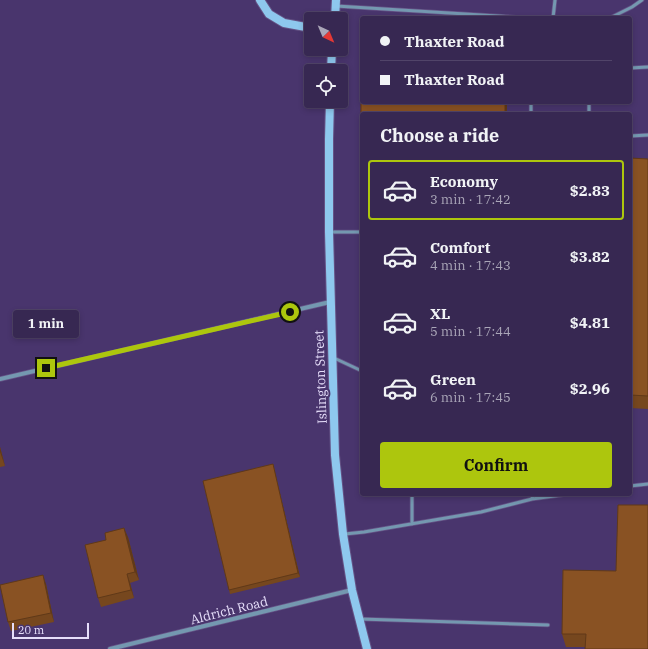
<!DOCTYPE html>
<html lang="en">
<head>
<meta charset="utf-8">
<style>
	body { margin:0; font-family:"IBM Plex Serif",serif; background:#42345c; color:#f1f3f6; height:100vh; display:flex; flex-direction:column; font-size:15px; white-space:nowrap }
	* { box-sizing:border-box; margin:0 }
	p { font-size:13px; color:#aaa6b8 }
	.icon { flex:none; width:22px; height:22px; fill:none; stroke:currentColor; stroke-width:2; stroke-linecap:round; stroke-linejoin:round }
	.map { position:relative; flex:1; overflow:hidden }
	.panel { position:absolute; left:360px; top:112px; width:272px; height:384px; display:flex; flex-direction:column; background:#372852; border-radius:4px; box-shadow:0 2px 6px #0003,0 0 0 1px #514469 }
	.panel>* { flex:none }
	.top-card { position:absolute; left:360px; top:16px; width:272px; height:88px; border-radius:4px; box-shadow:0 2px 6px #0003,0 0 0 1px #514469; display:grid; align-content:center; height:88px; padding:0 20px; background:#372852 }
	.needle { width:26px; rotate:136deg }
	.buttons { position:absolute; left:304px; top:12px; display:grid; gap:8px }
	.buttons a { display:grid; place-items:center; width:44px; height:44px; border-radius:4px; background:#372852; box-shadow:0 2px 6px #0003,0 0 0 1px #514469; font-size:20px }
	.scale { position:absolute; left:12px; bottom:10px; width:77px; box-sizing:border-box; padding-left:4px; border:2px solid #e6defa; border-top:0; font-size:11px; line-height:14px; white-space:nowrap; color:#e6defa; -webkit-text-stroke:3px #49356d; paint-order:stroke }
	.end { position:absolute; width:18px; height:18px; margin:-9px; border:5px solid #adc60d; background:#111; box-shadow:0 0 0 2px #111 }
	.from { border-radius:50% }
	.bubble { position:absolute; height:28px; border-radius:4px; background:#372852; box-shadow:0 2px 6px #0003,0 0 0 1px #514469; font-size:13px; font-weight:700; line-height:28px; text-align:center }
	.top-card b { display:flex; align-items:center; gap:14px; height:38px; font-size:15px }
	.top-card b+b { border-top:1px solid #514469 }
	.top-card i { width:10px; height:10px; background:#f1f3f6 }
	ul { padding:0; list-style:none }
	li { display:flex; align-items:center; gap:12px; height:60px; margin:0 8px 6px; padding:0 12px; border:2px solid transparent; border-radius:4px }
	li div { flex:1 }
	li b { display:block; font-size:15px }
	li em { font-style:normal; font-weight:700 }
	li.current { border-color:#adc60d }
	li>.icon { width:36px; height:36px; stroke-width:1.5 }
	h2 { padding:0 20px; font-size:18px; line-height:48px }
	.action { display:flex; gap:8px; margin-top:auto; padding:8px 20px }
	.action a { flex:1; height:46px; border-radius:4px; background:#adc60d; color:#111; font-size:16px; font-weight:700; line-height:46px; text-align:center }
	.map>svg:first-child { display:block }
	.lines { fill:none; stroke-linecap:round; stroke-linejoin:round }
	.lane-casing { stroke:#655386; stroke-width:4.5 }
	.street-casing { stroke:#655386; stroke-width:5.5 }
	.secondary-casing { stroke:#655386; stroke-width:10 }
	.lane { stroke:#7498b0; stroke-width:3 }
	.street { stroke:#7498b0; stroke-width:4 }
	.secondary { stroke:#8ec8ee; stroke-width:8 }
	.wall { fill:#76471e }
	.shaded-wall { fill:#603918 }
	.building { fill:#895223; stroke:#603918 }
	.route { stroke:#adc60d; stroke-width:5 }
	.labels { text-anchor:middle; stroke-width:4; stroke-linejoin:round; paint-order:stroke }
	.street-label { font-size:13px; fill:#e6defa; stroke:#49356d }
</style>
</head>
<body>
<div class="map">
<svg width="648" height="649" viewBox="0 0 648 649">
	<rect width="100%" height="100%" fill="#49356d"/>
	<g class="lines">
		<!-- lane casing -->
		<g class="lane-casing">
			<path id="lane" d="M 336,6 L 529,18
				M 553,18 L 555,0
				M 595,18 L 612,17 L 632,7 L 642,0
				M 630,68 L 648,67
				M 589,102 L 589,114
				M 531,114 L 531,102
				M 630,136 L 648,135
				M 330,232 L 362,232
				M 334,358 L 362,371
				M 630,486 L 648,484
				M 412,494 L 412,524
				M 532,499 L 569,494
				M 345,534 L 364,532 L 481,512 L 532,499 L 533,494
				M 360,619 L 548,625"/>
		</g>
		<!-- street casing -->
		<g class="street-casing">
			<path id="street" d="M 0,379 L 330,302
				M 110,649 L 352,590"/>
		</g>
		<!-- secondary casing -->
		<g class="secondary-casing">
			<path id="secondary" d="M 260,0 L 269,14 L 284,23 L 311,28
				M 335,19 L 336,0
				M 331,71 L 332,49
				M 330,101 L 329,139 L 329,232 L 335,455 L 343,534 L 352,590 L 367,649"/>
		</g>
		<!-- lane -->
		<use href="#lane" class="lane"/>
		<!-- street -->
		<use href="#street" class="street"/>
		<!-- secondary -->
		<use href="#secondary" class="secondary"/>
	</g>
	<!-- wall -->
	<path class="wall" d="M 630,158 L 648,159 L 648,409 L 630,408 Z
		M 0,447 L 5,466 L 0,467 Z
		M 273,464 L 274,469 L 300,577 L 230,594 L 229,590 Z
		M 128,537 L 139,580 L 130,583 L 134,598 L 101,607 L 98,598 Z
		M 616,571 L 585,647 L 566,647 L 562,634 Z
		M 46,584 L 54,622 L 11,631 L 8,622 Z"/>
	<!-- shaded-wall -->
	<path class="shaded-wall" d="M 505,102 L 507,102 L 507,114 L 505,114 Z
		M 0,447 L 5,466 L 0,452 Z
		M 273,464 L 274,469 L 300,577 L 298,573 Z
		M 124,528 L 128,537 L 139,580 L 135,572 Z
		M 127,574 L 130,583 L 134,598 L 131,590 Z
		M 43,575 L 46,584 L 54,622 L 51,613 Z"/>
	<!-- building -->
	<path class="building" d="M 361,81 L 362,81 L 362,102 L 505,102 L 505,114 L 362,114 L 362,200 L 361,200 Z
		M 630,158 L 648,159 L 648,396 L 630,395 Z
		M 361,261 L 362,261 L 362,297 Z
		M 273,464 L 298,573 L 229,590 L 203,481 Z
		M 618,505 L 648,505 L 648,649 L 585,649 L 586,634 L 562,634 L 563,570 L 616,571 Z
		M 124,528 L 135,572 L 127,574 L 131,590 L 98,598 L 85,545 L 106,540 L 105,533 Z
		M 43,575 L 51,613 L 8,622 L 0,585 Z"/>
	<g class="lines">
		<!-- route -->
		<path class="route" d="M 46,368 L 290,312"/>
	</g>
	<g class="labels">
		<!-- street labels -->
		<g class="street-label">
			<text transform="translate(320 377) rotate(-92)" y="5">Islington Street</text>
			<text transform="translate(229 610) rotate(-14)" y="5">Aldrich Road</text>
		</g>
	</g>
</svg>
<div class="buttons">
<a><svg class="needle" viewBox="-14 -14 28 28"><path d="M0-13l5 13h-10z" fill="#e53935"/><path d="M0 13l5-13h-10z" fill="#aaa6b8"/></svg></a>
<a><svg class="icon" aria-label="locate" viewBox="0 0 24 24"><circle cx="12" cy="12" r="6"/><path d="M12 2v4M12 18v4M2 12h4M18 12h4"/></svg></a>
</div>
<div class="scale">20 m</div>
<i class="end from" style="left:290px;top:312px"></i>
<i class="end" style="left:46px;top:368px"></i>
<div class="bubble" style="left:13px;top:310px;width:66px">1 min</div>
<div class="top-card">
<b><i class="from"></i>Thaxter Road</b>
<b><i></i>Thaxter Road</b>
</div>
<section class="panel">
<h2>Choose a ride</h2>
<ul>
<li class="current"><svg class="icon" aria-label="car" viewBox="0 0 24 24"><path d="M5 17H2v-5l4-1 3-4h7l3 4 3 1v5h-3M9 17h6M6 11h13"/><circle cx="7" cy="17" r="2"/><circle cx="17" cy="17" r="2"/></svg><div><b>Economy</b><p>3 min · 17:42</p></div><em>$2.83</em></li>
<li><svg class="icon" aria-label="car" viewBox="0 0 24 24"><path d="M5 17H2v-5l4-1 3-4h7l3 4 3 1v5h-3M9 17h6M6 11h13"/><circle cx="7" cy="17" r="2"/><circle cx="17" cy="17" r="2"/></svg><div><b>Comfort</b><p>4 min · 17:43</p></div><em>$3.82</em></li>
<li><svg class="icon" aria-label="car" viewBox="0 0 24 24"><path d="M5 17H2v-5l4-1 3-4h7l3 4 3 1v5h-3M9 17h6M6 11h13"/><circle cx="7" cy="17" r="2"/><circle cx="17" cy="17" r="2"/></svg><div><b>XL</b><p>5 min · 17:44</p></div><em>$4.81</em></li>
<li><svg class="icon" aria-label="car" viewBox="0 0 24 24"><path d="M5 17H2v-5l4-1 3-4h7l3 4 3 1v5h-3M9 17h6M6 11h13"/><circle cx="7" cy="17" r="2"/><circle cx="17" cy="17" r="2"/></svg><div><b>Green</b><p>6 min · 17:45</p></div><em>$2.96</em></li>
</ul>
<div class="action"><a>Confirm</a></div>
</section>
</div>
</body>
</html>
